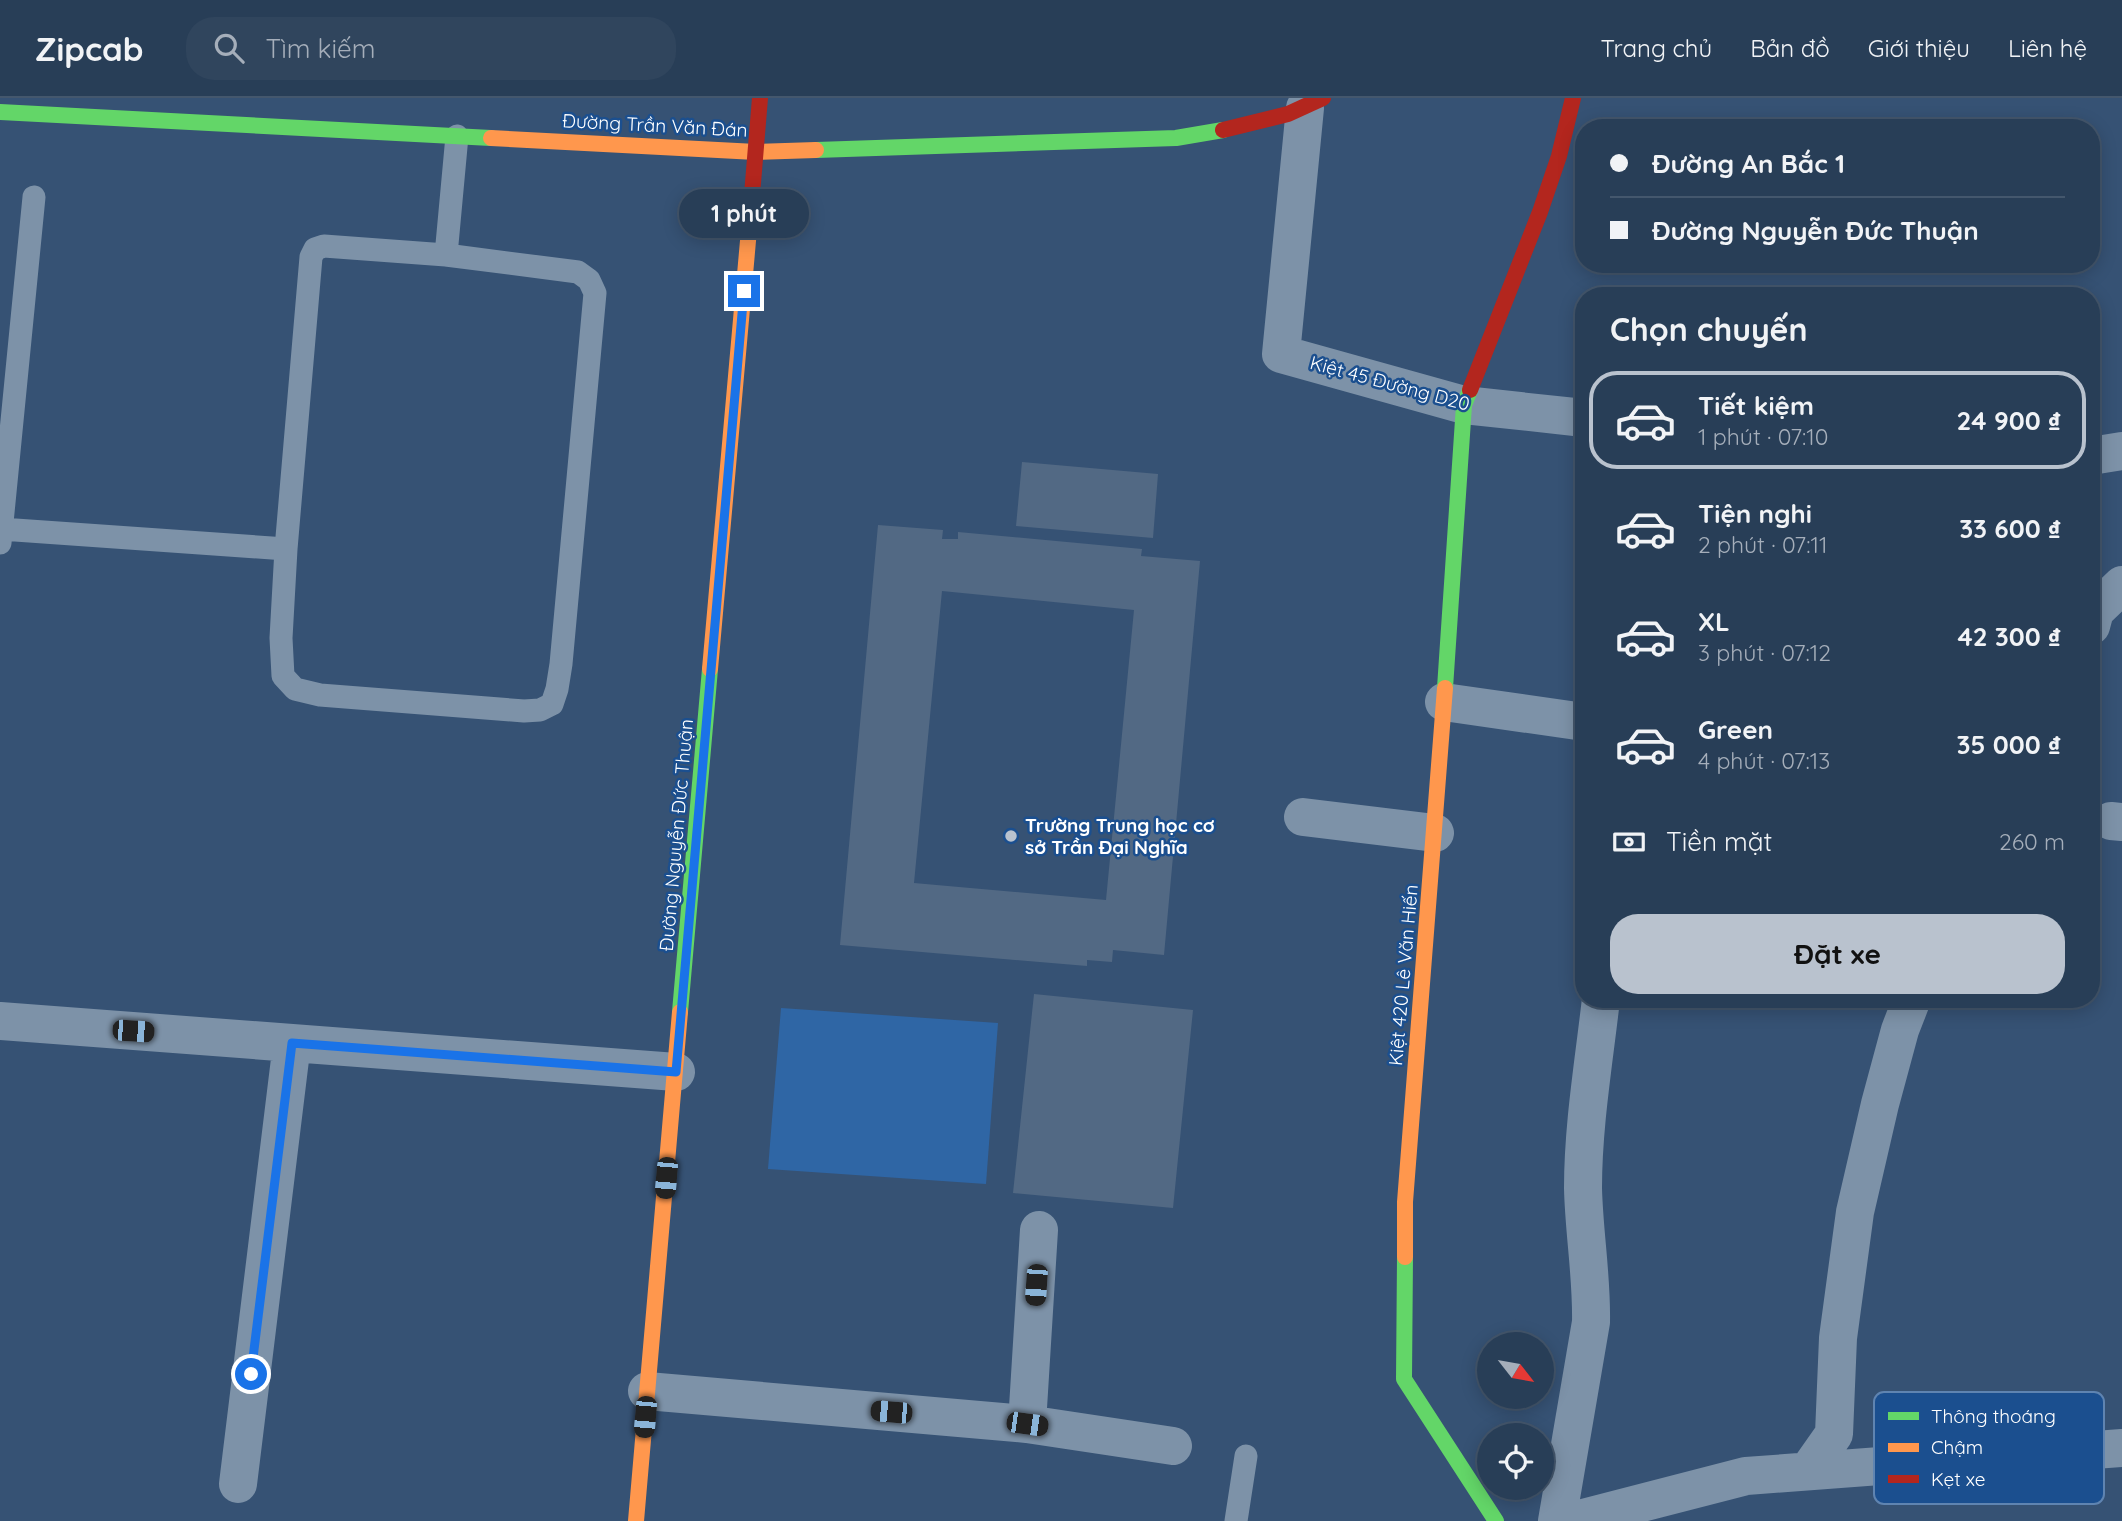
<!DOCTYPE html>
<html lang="vi">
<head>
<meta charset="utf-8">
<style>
	body { margin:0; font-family:Quicksand,sans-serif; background:#30455d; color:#f1f3f6; height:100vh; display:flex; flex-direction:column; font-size:26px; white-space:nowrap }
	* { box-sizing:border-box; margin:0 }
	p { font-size:23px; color:#a5aeba }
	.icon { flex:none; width:38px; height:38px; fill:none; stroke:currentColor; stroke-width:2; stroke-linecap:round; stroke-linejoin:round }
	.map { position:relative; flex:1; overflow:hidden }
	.sheet { position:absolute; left:1575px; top:189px; width:525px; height:721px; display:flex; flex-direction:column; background:#283e57; border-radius:28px; box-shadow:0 4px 18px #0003,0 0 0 2px #44576d }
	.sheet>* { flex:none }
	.hud { position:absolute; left:1575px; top:21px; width:525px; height:154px; border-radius:28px; box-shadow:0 4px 18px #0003,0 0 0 2px #44576d; display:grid; align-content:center; height:154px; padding:0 35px; background:#283e57 }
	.needle { width:46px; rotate:121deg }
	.buttons { position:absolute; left:1477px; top:1234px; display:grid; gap:14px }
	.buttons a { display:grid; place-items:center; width:77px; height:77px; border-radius:50%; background:#283e57; box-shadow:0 4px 18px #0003,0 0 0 2px #44576d; font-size:35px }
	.end { position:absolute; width:32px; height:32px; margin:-16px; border:9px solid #1a73e8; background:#fff; box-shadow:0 0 0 4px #fff }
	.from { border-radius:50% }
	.bubble { position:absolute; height:49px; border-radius:24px; background:#283e57; box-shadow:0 4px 18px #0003,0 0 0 2px #44576d; font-size:23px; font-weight:700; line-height:49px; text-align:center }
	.car { position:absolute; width:21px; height:42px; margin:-21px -10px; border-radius:9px; box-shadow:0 0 5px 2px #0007; background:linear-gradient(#222 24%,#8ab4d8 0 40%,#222 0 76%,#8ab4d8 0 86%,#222 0) }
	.hud b { display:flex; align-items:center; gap:24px; height:66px; font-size:26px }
	.hud b+b { border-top:2px solid #44576d }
	.hud i { width:18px; height:18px; background:#f1f3f6 }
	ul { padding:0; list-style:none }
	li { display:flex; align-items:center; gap:21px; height:98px; margin:0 14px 10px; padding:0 21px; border:4px solid transparent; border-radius:28px }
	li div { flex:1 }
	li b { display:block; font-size:26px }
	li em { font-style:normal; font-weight:700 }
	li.active { border-color:#b9c2ce }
	li>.icon { width:63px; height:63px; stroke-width:1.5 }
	h2 { padding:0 35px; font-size:32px; line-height:84px }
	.pay { display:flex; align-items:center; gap:18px; height:77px; padding:0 35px; font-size:26px }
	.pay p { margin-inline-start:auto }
	.button { display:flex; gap:14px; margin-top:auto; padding:14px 35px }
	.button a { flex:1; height:80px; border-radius:28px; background:#b9c2ce; color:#111; font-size:28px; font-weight:700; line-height:80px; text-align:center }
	header { display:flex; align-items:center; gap:42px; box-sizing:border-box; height:98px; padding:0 35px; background:#283e57; border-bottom:2px solid #44576d }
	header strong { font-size:33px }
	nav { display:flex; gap:38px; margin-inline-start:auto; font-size:24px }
	.search { width:490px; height:63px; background:#30455d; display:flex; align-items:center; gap:18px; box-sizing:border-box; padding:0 24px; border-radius:28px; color:#a5aeba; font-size:26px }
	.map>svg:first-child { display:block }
	.green { fill:#2f66a5 }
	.building { fill:#526984; fill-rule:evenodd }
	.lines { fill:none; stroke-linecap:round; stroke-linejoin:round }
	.lane { stroke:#7d92a8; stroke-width:23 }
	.street { stroke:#7d92a8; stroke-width:38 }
	.fast { stroke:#63d668; stroke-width:16 }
	.slow { stroke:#ff974d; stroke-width:16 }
	.jam { stroke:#b3261e; stroke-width:16 }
	.route { stroke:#1a73e8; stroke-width:9 }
	.poi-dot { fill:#b9c2ce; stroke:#1b4f8f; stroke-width:2.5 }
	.labels { text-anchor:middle; stroke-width:5; stroke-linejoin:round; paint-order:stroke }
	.street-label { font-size:19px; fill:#fff; stroke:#1b4f8f }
	.poi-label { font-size:19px; font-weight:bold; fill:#fff; stroke:#1b4f8f; text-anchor:start }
	.key { fill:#1b4f8f; stroke:#5f84b1; stroke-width:2 }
	.key-label { font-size:19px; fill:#fff }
</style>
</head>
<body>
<header>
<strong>Zipcab</strong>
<div class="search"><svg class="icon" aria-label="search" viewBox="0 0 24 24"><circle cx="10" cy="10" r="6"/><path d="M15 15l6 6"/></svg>Tìm kiếm</div>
<nav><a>Trang chủ</a><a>Bản đồ</a><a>Giới thiệu</a><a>Liên hệ</a></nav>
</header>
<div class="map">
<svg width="2122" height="1423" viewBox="0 0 2122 1423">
	<rect width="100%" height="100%" fill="#365274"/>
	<!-- green -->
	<path class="green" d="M 781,910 L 998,925 L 986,1086 L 768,1071 Z"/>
	<!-- building -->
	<path class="building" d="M 1022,364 L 1158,376 L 1153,440 L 1016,428 Z
		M 878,427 L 943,432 L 942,441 L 958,441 L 958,434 L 1142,451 L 1141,458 L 1200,463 L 1164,857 L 1113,852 L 1112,864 L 1087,862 L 1087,868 L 840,847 ZM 942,493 L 1134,512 L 1106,802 L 914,785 Z
		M 1034,896 L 1193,912 L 1173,1110 L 1013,1095 Z"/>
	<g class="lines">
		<!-- lane -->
		<path class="lane" d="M 324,148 L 446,157 L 578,174 L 589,182 L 595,195 L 561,566 L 557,591 L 552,606 L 540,612 L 524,613 L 320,597 L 295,591 L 283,578 L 281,540 L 286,451 L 311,159 L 315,151 Z
			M 446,157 L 457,38
			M 1,431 L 286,451
			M 0,445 L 34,99
			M 1236,1423 L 1246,1358"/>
		<!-- street -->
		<path class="street" d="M 1305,10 L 1281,256 L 1464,307 L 1584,320
			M 2091,358 L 2122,353
			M 2091,528 L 2095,513 L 2122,487
			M 1444,604 L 1584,624
			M 1303,719 L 1435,735
			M 2111,723 L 2122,724
			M 0,923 L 676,974
			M 647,1293 L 1027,1326 L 1173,1348
			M 1027,1326 L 1039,1132
			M 1808,1373 L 1834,1336 L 1838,1240 L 1855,1114 L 1880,1006 L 1900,932 L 1912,901
			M 238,1386 L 292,945
			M 1557,1423 L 1591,1224 C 1592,1179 1584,1135 1583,1090 C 1583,1027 1594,963 1601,901
			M 1572,1423 L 1746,1378 L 2122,1350"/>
		<!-- fast -->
		<path class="fast" d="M 0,14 L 491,40
			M 816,52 L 1176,40 L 1223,32
			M 1445,590 L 1464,307 L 1470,292
			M 680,914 L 710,571
			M 1405,1159 L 1404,1281 L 1496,1423"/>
		<!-- slow -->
		<path class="slow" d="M 491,40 L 756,54 L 816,52
			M 710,571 L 751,109
			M 1405,1159 L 1405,1104 L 1445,590
			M 636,1423 L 680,914"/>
		<!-- jam -->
		<path class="jam" d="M 1223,32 L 1288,16 L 1323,0
			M 751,109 L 760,0
			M 1470,292 L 1540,114 L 1559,58 L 1573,0"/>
	</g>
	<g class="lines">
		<!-- route -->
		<path class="route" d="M 251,1276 L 292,945 L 676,974 L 744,193"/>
	</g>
	<!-- markers -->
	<circle class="poi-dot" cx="1011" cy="738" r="7"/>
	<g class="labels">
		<!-- street labels -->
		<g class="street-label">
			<text transform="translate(655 27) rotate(3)" y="7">Đường Trần Văn Đán</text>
			<text transform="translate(1390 285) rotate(15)" y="7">Kiệt 45 Đường D20</text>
			<text transform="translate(676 737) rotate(-85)" y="7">Đường Nguyễn Đức Thuận</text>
			<text transform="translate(1403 877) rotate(-85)" y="7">Kiệt 420 Lê Văn Hiến</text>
		</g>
		<!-- poi labels -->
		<g class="poi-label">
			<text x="1025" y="734">Trường Trung học cơ<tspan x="1025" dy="22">sở Trần Đại Nghĩa</tspan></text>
		</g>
	</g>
	<!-- legend -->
	<rect x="1874" y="1294" width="230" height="112" rx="10" class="key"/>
	<rect x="1888" y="1314" width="31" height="8" fill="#63d668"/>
	<rect x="1888" y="1345" width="31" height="9" fill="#ff974d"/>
	<rect x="1888" y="1377" width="31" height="8" fill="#b3261e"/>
	<g class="key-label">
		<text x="1931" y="1325">Thông thoáng</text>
		<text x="1931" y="1356">Chậm</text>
		<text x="1931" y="1388">Kẹt xe</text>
	</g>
</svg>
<div class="buttons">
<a><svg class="needle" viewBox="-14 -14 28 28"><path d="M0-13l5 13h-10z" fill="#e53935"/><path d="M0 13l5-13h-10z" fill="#a5aeba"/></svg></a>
<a><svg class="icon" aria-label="locate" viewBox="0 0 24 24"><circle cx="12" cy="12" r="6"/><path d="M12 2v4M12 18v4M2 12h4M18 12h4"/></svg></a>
</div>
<i class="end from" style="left:251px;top:1276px"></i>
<i class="end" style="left:744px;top:193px"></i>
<div class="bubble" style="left:679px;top:91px;width:130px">1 phút</div>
<i class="car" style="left:133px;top:933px;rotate:94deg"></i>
<i class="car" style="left:666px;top:1080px;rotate:185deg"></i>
<i class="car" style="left:1036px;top:1187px;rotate:184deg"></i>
<i class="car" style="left:891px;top:1314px;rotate:275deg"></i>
<i class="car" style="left:645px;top:1319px;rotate:185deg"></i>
<i class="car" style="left:1027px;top:1326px;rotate:98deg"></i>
<div class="hud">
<b><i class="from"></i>Đường An Bắc 1</b>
<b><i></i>Đường Nguyễn Đức Thuận</b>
</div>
<section class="sheet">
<h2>Chọn chuyến</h2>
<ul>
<li class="active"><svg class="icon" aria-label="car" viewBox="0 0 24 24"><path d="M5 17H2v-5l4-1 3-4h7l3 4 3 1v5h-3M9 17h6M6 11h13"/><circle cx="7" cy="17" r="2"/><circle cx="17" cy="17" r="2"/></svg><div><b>Tiết kiệm</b><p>1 phút · 07:10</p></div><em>24 900 ₫</em></li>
<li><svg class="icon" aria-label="car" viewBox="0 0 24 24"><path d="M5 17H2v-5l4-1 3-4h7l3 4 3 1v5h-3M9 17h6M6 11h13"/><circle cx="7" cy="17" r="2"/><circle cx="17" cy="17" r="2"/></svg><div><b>Tiện nghi</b><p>2 phút · 07:11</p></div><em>33 600 ₫</em></li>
<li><svg class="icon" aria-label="car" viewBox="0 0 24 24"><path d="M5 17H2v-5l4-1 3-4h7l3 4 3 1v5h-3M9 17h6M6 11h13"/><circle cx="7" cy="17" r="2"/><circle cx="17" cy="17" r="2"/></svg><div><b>XL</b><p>3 phút · 07:12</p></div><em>42 300 ₫</em></li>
<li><svg class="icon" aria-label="car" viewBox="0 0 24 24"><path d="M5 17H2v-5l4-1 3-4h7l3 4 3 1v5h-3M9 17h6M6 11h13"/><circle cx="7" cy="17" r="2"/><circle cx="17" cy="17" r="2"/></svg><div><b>Green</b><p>4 phút · 07:13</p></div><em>35 000 ₫</em></li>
</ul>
<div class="pay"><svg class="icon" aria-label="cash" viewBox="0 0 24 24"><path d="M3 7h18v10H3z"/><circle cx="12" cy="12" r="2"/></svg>Tiền mặt<p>260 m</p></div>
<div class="button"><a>Đặt xe</a></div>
</section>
</div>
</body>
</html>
